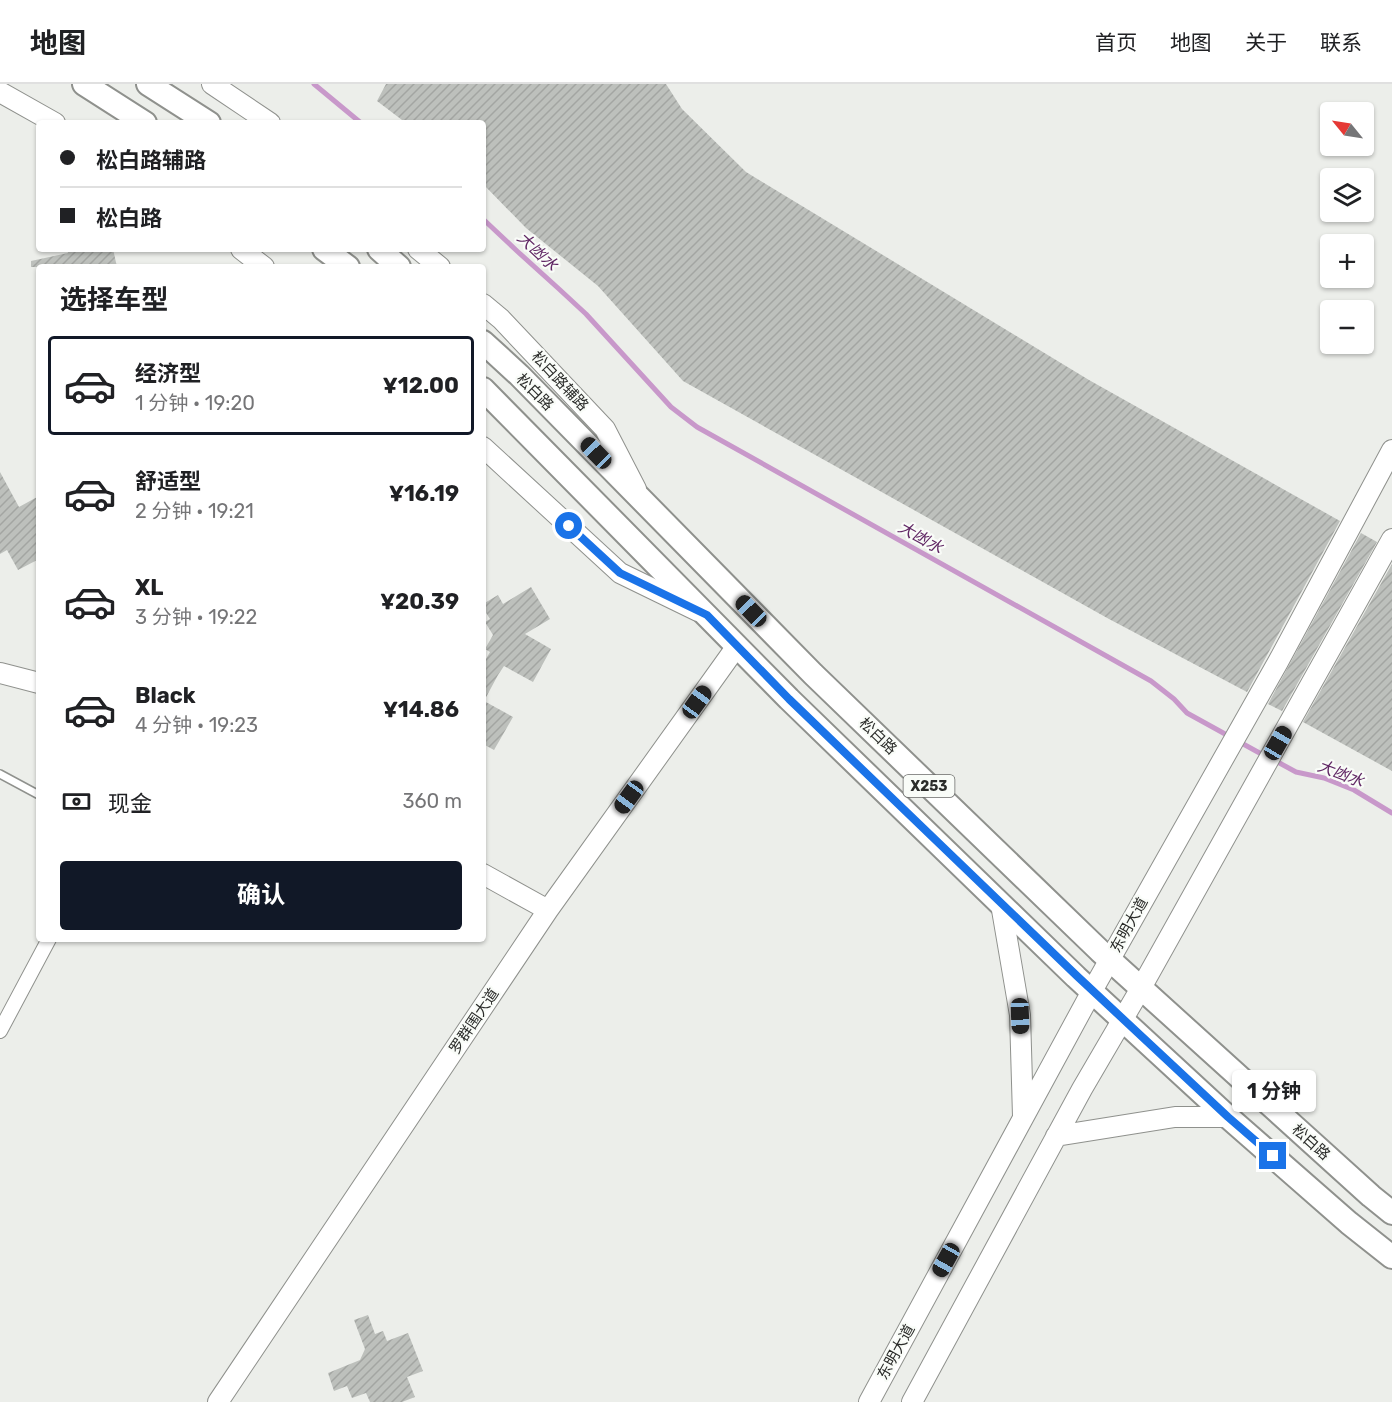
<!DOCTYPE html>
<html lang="zh">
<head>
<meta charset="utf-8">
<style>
	body { margin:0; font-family:Rubik,"Noto Sans SC",sans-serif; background:#f2f2f2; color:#202124; height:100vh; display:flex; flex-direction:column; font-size:22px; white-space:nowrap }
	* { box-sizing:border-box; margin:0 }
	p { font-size:20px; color:#757577 }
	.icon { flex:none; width:33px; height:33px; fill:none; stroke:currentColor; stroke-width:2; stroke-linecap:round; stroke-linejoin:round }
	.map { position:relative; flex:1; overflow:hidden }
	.panel { position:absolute; left:36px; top:180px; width:450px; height:678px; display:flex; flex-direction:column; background:#fff; border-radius:6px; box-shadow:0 2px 4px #0004 }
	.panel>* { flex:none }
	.banner { position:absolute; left:36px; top:36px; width:450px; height:132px; border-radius:6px; box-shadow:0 2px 4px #0004; display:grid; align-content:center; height:132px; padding:0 24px; background:#fff }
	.needle { width:39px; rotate:300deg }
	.tools { position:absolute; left:1320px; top:18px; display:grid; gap:12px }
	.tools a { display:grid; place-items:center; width:54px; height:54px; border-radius:6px; background:#fff; box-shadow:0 2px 4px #0004; font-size:30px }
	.end { position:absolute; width:27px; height:27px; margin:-14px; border:8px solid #1a73e8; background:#fff; box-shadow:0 0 0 3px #fff }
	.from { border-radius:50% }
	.bubble { position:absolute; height:42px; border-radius:6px; background:#fff; box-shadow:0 2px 4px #0004; font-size:20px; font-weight:700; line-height:42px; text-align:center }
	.car { position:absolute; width:18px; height:36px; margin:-18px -9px; border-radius:8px; box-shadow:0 0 4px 2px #0007; background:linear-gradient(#222 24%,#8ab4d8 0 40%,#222 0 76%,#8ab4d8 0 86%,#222 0) }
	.banner b { display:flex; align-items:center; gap:21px; height:57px; font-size:22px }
	.banner b+b { border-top:2px solid #e0e0e0 }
	.banner i { width:15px; height:15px; background:#202124 }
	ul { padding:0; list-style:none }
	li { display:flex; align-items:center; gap:18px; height:99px; margin:0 12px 9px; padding:0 12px; border:3px solid transparent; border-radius:6px }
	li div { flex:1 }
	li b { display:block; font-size:22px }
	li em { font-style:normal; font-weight:700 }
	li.on { border-color:#111827 }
	li>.icon { width:54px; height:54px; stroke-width:1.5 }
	h2 { padding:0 24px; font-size:27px; line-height:72px }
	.pay { display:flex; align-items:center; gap:15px; height:66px; padding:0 24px; font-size:22px }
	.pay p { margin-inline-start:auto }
	.cta { display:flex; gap:12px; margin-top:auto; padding:12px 24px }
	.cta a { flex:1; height:69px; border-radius:6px; background:#111827; color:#fff; font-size:24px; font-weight:700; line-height:69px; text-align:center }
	header { display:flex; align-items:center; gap:36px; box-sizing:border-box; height:84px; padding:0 30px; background:#fff; border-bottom:2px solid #e0e0e0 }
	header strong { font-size:28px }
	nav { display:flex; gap:33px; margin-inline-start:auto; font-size:21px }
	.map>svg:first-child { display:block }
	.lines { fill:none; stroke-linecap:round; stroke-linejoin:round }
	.stream { stroke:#c898ca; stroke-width:5 }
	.building { fill:url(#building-hatch) }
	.lane-casing { stroke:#8f918d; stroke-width:10 }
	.street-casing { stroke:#8f918d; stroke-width:16 }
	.secondary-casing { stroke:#8f918d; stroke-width:22 }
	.primary-casing { stroke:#8f918d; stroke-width:26 }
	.lane { stroke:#fff; stroke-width:7 }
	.street { stroke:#fff; stroke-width:14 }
	.secondary { stroke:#fff; stroke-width:20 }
	.primary { stroke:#fff; stroke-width:22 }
	.route { stroke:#1a73e8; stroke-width:8 }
	.labels { text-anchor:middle; stroke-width:4.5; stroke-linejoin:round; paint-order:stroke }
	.shield { fill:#f9fcf8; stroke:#696a68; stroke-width:1.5 }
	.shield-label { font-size:14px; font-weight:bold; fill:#2b2c2a }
	.street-label { font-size:15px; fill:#2b2c2a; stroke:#f9fcf8 }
	.water-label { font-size:16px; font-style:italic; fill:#612865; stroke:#f9fcf8 }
</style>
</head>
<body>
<header>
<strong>地图</strong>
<nav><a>首页</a><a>地图</a><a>关于</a><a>联系</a></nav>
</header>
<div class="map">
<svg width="1392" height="1318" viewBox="0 0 1392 1318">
	<defs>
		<pattern id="building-hatch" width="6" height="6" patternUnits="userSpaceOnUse" patternTransform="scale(1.5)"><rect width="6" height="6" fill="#bdc0bc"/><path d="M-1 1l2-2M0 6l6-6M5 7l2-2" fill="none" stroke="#a3a5a2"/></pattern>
	</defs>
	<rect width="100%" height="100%" fill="#eceeea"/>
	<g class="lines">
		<!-- stream -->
		<path class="stream" d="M 314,0 L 361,39
			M 483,135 L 517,167 L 559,205 L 586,230 L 671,323 L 697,343 L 1151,597 L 1174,615 L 1187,629 L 1265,672
			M 1274,676 L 1296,688 L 1324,694 L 1354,706 L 1392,729"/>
	</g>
	<!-- building -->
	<path class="building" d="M 386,0 L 666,0 L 682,25 L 746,88 L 1089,296 L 1340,437 L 1247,608 L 1109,535 L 683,297 L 598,202 L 526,144 L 483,100 L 483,39 L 406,39 L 377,17 Z
		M 67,165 L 113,165 L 117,183 L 31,183 L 31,177 L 68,169 Z
		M 0,388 L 19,423 L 39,412 L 39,475 L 18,486 L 7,466 L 0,470 Z
		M 1361,449 L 1377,458 L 1282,627 L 1268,620 Z
		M 1392,480 L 1392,687 L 1303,638 Z
		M 531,503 L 550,535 L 525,550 L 551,565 L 533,598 L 504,582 L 498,591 L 484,617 L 513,633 L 494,666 L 483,660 L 483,580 L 490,568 L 485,565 L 493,551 L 485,538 L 490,535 L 483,524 L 483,520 L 498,511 L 503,520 Z
		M 368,1231 L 375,1250 L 383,1247 L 387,1257 L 408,1249 L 423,1287 L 407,1293 L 415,1313 L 402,1318 L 370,1318 L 366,1309 L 352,1314 L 347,1302 L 334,1307 L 328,1289 L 360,1276 L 365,1265 L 354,1236 Z"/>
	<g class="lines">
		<!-- lane casing -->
		<g class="lane-casing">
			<path id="lane" d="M 0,690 L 39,711"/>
		</g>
		<!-- street casing -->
		<g class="street-casing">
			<path id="street" d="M 0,947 L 49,855"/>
		</g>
		<!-- secondary casing -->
		<g class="secondary-casing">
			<path id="secondary" d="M 212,0 L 270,39
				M 0,8 L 55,39
				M 241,165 L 264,183
				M 418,165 L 440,183
				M 483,220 L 501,235 L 605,345 L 636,405
				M 483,363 L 620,489 L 698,527
				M 0,589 L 39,599
				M 483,790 L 548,826
				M 1001,820 L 1020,931 L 1023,1032
				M 1056,1052 L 1175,1033 L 1228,1033
				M 218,1318 L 548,826 L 737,562
				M 869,1318 L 1092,907 L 1278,578 L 1392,366
				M 912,1318 L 1082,1005 L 1141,904 L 1392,455"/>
		</g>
		<!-- primary casing -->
		<g class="primary-casing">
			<path id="primary" d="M 84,0 L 145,39
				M 148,0 L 209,39
				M 324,165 L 348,183
				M 379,165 L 399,183
				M 483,258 L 519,291 L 813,590 L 1100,867 L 1371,1112 L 1392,1129
				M 483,305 L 789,615 L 1076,893 L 1228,1033 L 1349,1139 L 1392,1173"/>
		</g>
		<!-- lane -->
		<use href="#lane" class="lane"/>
		<!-- street -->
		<use href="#street" class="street"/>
		<!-- secondary -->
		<use href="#secondary" class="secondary"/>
		<!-- primary -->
		<use href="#primary" class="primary"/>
	</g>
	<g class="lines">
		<!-- route -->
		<path class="route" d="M 569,442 L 620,489 L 707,531 L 789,615 L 1077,892 L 1228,1033 L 1273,1072"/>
	</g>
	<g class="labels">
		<!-- shield labels -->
		<rect class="shield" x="903.5" y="691" width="51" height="22" rx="4.5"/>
		<g class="shield-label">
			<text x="929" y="707">X253</text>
		</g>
		<!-- street labels -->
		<g class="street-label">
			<text transform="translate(560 297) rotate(47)" y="5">松白路辅路</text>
			<text transform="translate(535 308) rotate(45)" y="5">松白路</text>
			<text transform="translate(878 652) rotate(44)" y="5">松白路</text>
			<text transform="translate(1129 841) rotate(-61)" y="5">东明大道</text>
			<text transform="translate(474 937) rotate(-56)" y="5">罗群围大道</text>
			<text transform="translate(1311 1058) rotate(42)" y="5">松白路</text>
			<text transform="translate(896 1268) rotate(-61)" y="5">东明大道</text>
		</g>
		<!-- water labels -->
		<g class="water-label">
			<text transform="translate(538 167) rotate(43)" y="6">大凼水</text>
			<text transform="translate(921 453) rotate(29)" y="6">大凼水</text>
			<text transform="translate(1341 689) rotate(21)" y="6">大凼水</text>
		</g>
	</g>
</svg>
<div class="tools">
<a><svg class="needle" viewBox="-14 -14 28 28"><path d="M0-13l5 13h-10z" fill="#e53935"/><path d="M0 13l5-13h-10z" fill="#757577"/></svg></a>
<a><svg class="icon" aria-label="layers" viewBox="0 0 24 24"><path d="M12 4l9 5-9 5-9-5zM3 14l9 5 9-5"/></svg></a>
<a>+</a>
<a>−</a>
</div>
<i class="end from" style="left:569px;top:442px"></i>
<i class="end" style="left:1273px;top:1072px"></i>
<div class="bubble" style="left:1232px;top:986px;width:84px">1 分钟</div>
<i class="car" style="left:596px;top:369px;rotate:316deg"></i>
<i class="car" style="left:751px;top:527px;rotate:316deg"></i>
<i class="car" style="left:697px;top:618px;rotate:36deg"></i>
<i class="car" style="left:1278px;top:659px;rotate:30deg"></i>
<i class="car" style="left:629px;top:713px;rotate:216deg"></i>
<i class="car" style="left:1020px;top:932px;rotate:178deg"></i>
<i class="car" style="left:946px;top:1176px;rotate:209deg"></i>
<div class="banner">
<b><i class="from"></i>松白路辅路</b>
<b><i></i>松白路</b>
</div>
<section class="panel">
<h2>选择车型</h2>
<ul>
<li class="on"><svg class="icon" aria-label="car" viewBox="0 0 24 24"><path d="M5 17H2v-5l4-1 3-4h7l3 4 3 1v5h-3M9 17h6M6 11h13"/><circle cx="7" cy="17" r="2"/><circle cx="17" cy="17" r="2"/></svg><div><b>经济型</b><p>1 分钟 · 19:20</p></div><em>¥12.00</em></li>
<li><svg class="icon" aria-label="car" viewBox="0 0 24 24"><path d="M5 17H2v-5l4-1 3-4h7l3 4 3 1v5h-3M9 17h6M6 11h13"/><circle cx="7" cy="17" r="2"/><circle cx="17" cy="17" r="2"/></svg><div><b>舒适型</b><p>2 分钟 · 19:21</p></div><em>¥16.19</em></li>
<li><svg class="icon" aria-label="car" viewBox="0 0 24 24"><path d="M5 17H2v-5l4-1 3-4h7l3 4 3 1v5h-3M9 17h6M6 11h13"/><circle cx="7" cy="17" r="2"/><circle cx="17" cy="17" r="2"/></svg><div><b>XL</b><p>3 分钟 · 19:22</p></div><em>¥20.39</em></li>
<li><svg class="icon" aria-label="car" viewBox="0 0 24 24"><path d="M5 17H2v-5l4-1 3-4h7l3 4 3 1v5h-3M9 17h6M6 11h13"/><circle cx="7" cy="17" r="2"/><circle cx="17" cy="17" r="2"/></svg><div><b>Black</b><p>4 分钟 · 19:23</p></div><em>¥14.86</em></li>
</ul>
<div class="pay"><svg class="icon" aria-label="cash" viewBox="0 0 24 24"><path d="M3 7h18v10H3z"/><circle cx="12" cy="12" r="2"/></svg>现金<p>360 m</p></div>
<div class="cta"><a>确认</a></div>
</section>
</div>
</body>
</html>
